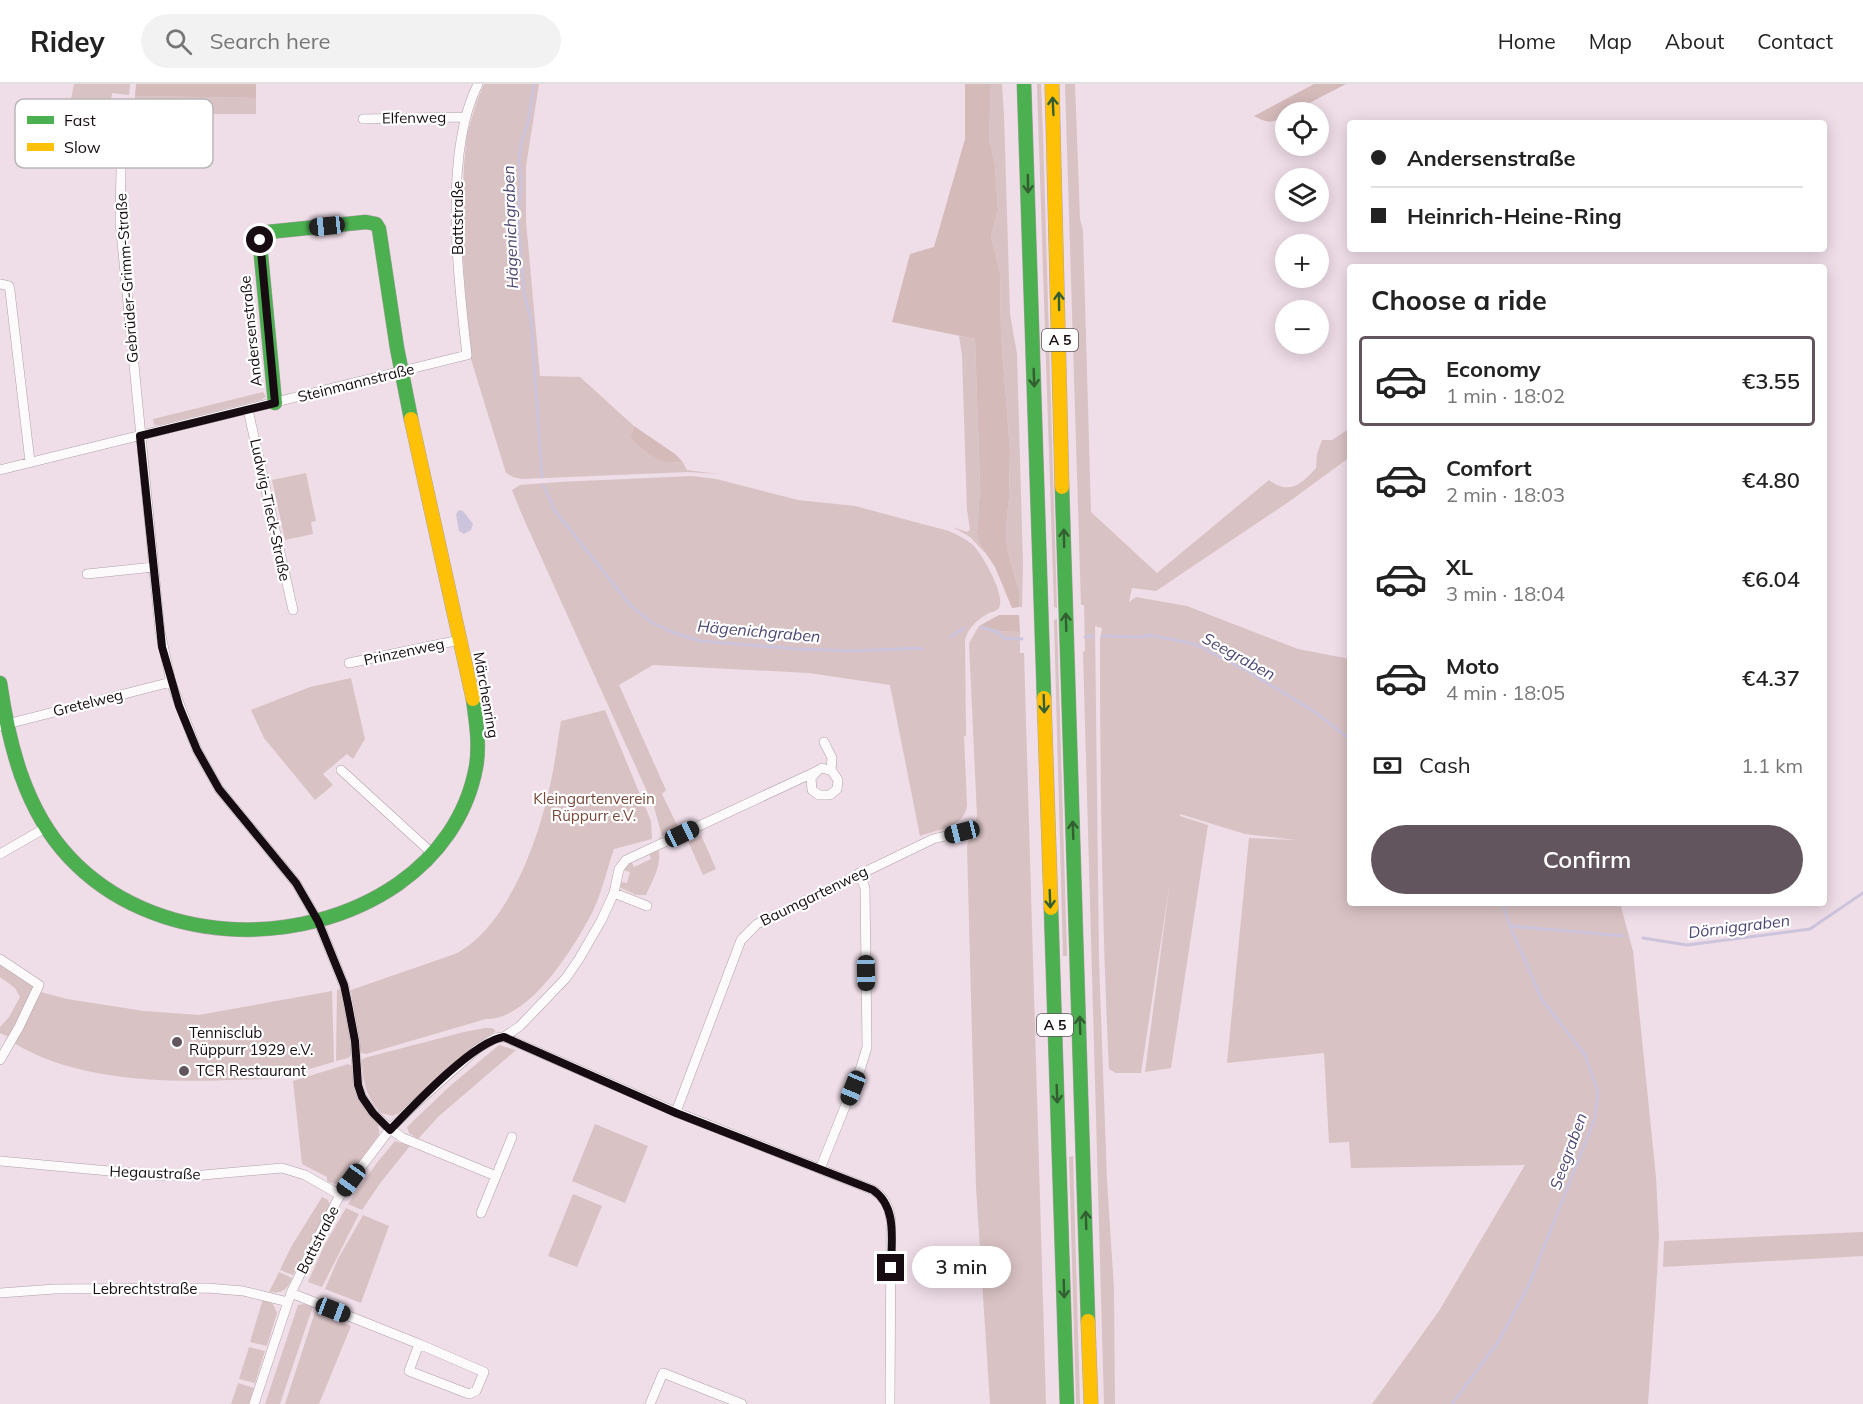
<!DOCTYPE html>
<html lang="en">
<head>
<meta charset="utf-8">
<style>
	body { margin:0; font-family:Mulish,sans-serif; background:#f2f2f2; color:#222; height:100vh; display:flex; flex-direction:column; font-size:22px; white-space:nowrap }
	* { box-sizing:border-box; margin:0 }
	p { font-size:20px; color:#767676 }
	.icon { flex:none; width:33px; height:33px; fill:none; stroke:currentColor; stroke-width:2; stroke-linecap:round; stroke-linejoin:round }
	.map { position:relative; flex:1; overflow:hidden }
	.sheet { position:absolute; left:1347px; top:180px; width:480px; height:642px; display:flex; flex-direction:column; background:#fff; border-radius:6px; box-shadow:0 3px 15px #0003 }
	.sheet>* { flex:none }
	.guide { position:absolute; left:1347px; top:36px; width:480px; height:132px; border-radius:6px; box-shadow:0 3px 15px #0003; display:grid; align-content:center; height:132px; padding:0 24px; background:#fff }
	.controls { position:absolute; left:1275px; top:18px; display:grid; gap:12px }
	.controls a { display:grid; place-items:center; width:54px; height:54px; border-radius:50%; background:#fff; box-shadow:0 3px 15px #0003; font-size:30px }
	.end { position:absolute; width:27px; height:27px; margin:-14px; border:8px solid #170c12; background:#fff; box-shadow:0 0 0 3px #fff }
	.from { border-radius:50% }
	.bubble { position:absolute; height:42px; border-radius:21px; background:#fff; box-shadow:0 3px 15px #0003; font-size:20px; font-weight:600; line-height:42px; text-align:center }
	.car { position:absolute; width:18px; height:36px; margin:-18px -9px; border-radius:8px; box-shadow:0 0 4px 2px #0007; background:linear-gradient(#222 24%,#8ab4d8 0 40%,#222 0 76%,#8ab4d8 0 86%,#222 0) }
	.guide b { display:flex; align-items:center; gap:21px; height:57px; font-size:22px }
	.guide b+b { border-top:2px solid #e0e0e0 }
	.guide i { width:15px; height:15px; background:#222 }
	ul { padding:0; list-style:none }
	li { display:flex; align-items:center; gap:18px; height:90px; margin:0 12px 9px; padding:0 12px; border:3px solid transparent; border-radius:6px }
	li div { flex:1 }
	li b { display:block; font-size:22px }
	li em { font-style:normal; font-weight:600 }
	li.selected { border-color:#63555d }
	li>.icon { width:54px; height:54px; stroke-width:1.5 }
	h2 { padding:0 24px; font-size:27px; line-height:72px }
	.pay { display:flex; align-items:center; gap:15px; height:66px; padding:0 24px; font-size:22px }
	.pay p { margin-inline-start:auto }
	.button { display:flex; gap:12px; margin-top:auto; padding:12px 24px }
	.button a { flex:1; height:69px; border-radius:36px; background:#63555d; color:#fff; font-size:24px; font-weight:600; line-height:69px; text-align:center }
	header { display:flex; align-items:center; gap:36px; box-sizing:border-box; height:84px; padding:0 30px; background:#fff; border-bottom:2px solid #e0e0e0 }
	header strong { font-size:28px }
	nav { display:flex; gap:33px; margin-inline-start:auto; font-size:21px }
	.search { width:420px; height:54px; background:#f2f2f2; display:flex; align-items:center; gap:15px; box-sizing:border-box; padding:0 21px; border-radius:33px; color:#767676; font-size:22px }
	.map>svg:first-child { display:block }
	.green { fill:#d9c2c3 }
	.forest { fill:#d5baba }
	.water { fill:#ccc4dc }
	.lines { fill:none; stroke-linecap:round; stroke-linejoin:round }
	.stream { stroke:#ccc4dc; stroke-width:3 }
	.street-casing { stroke:#afa1a9; stroke-width:10 }
	.fast-casing { stroke:#afa1a9; stroke-width:15 }
	.slow-casing { stroke:#afa1a9; stroke-width:15 }
	.street { stroke:#fdfafb; stroke-width:9 }
	.fast { stroke:#4caf50; stroke-width:14 }
	.slow { stroke:#ffc107; stroke-width:14 }
	.oneway { stroke:#325e31 }
	.route { stroke:#170c12; stroke-width:8 }
	.poi-dot { fill:#63555d; stroke:#fff; stroke-width:2 }
	.labels { text-anchor:middle; stroke-width:4.5; stroke-linejoin:round; paint-order:stroke }
	.shield { fill:#fff; stroke:#5d5559; stroke-width:1.5 }
	.shield-label { font-size:14px; font-weight:bold; fill:#170c12 }
	.street-label { font-size:15px; fill:#170c12; stroke:#fff }
	.park-label { font-size:15px; fill:#7a483a; stroke:#fff }
	.poi-label { font-size:15px; fill:#170c12; stroke:#fff; text-anchor:start }
	.water-label { font-size:16px; font-style:italic; fill:#4e4874; stroke:#fff }
	.key { fill:#fff; stroke:#b9b6b8; stroke-width:1.5 }
	.key-label { font-size:16px; fill:#170c12 }
</style>
</head>
<body>
<header>
<strong>Ridey</strong>
<div class="search"><svg class="icon" aria-label="search" viewBox="0 0 24 24"><circle cx="10" cy="10" r="6"/><path d="M15 15l6 6"/></svg>Search here</div>
<nav><a>Home</a><a>Map</a><a>About</a><a>Contact</a></nav>
</header>
<div class="map">
<svg width="1863" height="1320" viewBox="0 0 1863 1320">
	<rect width="100%" height="100%" fill="#efdde7"/>
	<!-- green -->
	<path class="green" d="M 74,0 L 130,0 L 129,11 L 112,9 L 110,26 L 70,20 Z
		M 484,0 L 539,0 L 526,82 L 526,137 L 540,292 L 580,293 L 634,342 L 630,354 C 643,365 664,384 682,377 L 687,386 L 719,390 L 688,388 L 521,395 L 513,393 L 506,389 L 470,272 L 462,162 L 464,80 L 467,50 L 477,17 Z
		M 991,0 L 1002,0 L 1004,31 L 1010,230 L 1017,270 L 1023,481 L 1022,523 L 1019,523 L 1019,507 L 1007,464 L 1006,441 L 1009,416 L 1010,366 L 1001,251 L 1000,189 L 991,153 L 998,126 L 995,82 L 989,53 Z
		M 1037,0 L 1041,0 L 1043,50 L 1057,524 L 1054,523 Z
		M 1065,0 L 1075,0 L 1080,135 L 1083,147 L 1091,428 L 1157,489 L 1269,396 C 1289,411 1301,401 1316,384 L 1317,370 L 1322,356 L 1332,356 L 1350,344 L 1350,373 L 1290,417 L 1156,507 L 1132,504 L 1129,518 L 1136,513 L 1187,522 L 1298,565 L 1350,575 L 1350,819 L 1620,819 L 1633,867 L 1656,1093 L 1659,1153 L 1656,1208 L 1648,1320 L 1372,1320 L 1439,1227 L 1525,1081 L 1351,1084 L 1349,1058 L 1329,1059 L 1324,969 L 1227,979 L 1249,754 L 1296,756 L 1245,750 L 1180,730 L 1180,732 L 1208,741 L 1171,984 L 1145,988 L 1170,797 L 1141,989 L 1116,989 L 1109,985 C 1102,842 1100,698 1100,555 L 1102,544 L 1095,542 L 1099,877 L 1107,1096 L 1114,1205 L 1115,1320 L 1104,1320 L 1083,568 L 1085,567 L 1084,521 L 1081,521 Z
		M 135,12 L 256,14 L 256,30 L 133,30 Z
		M 959,252 L 975,255 L 980,404 L 977,448 L 979,459 L 987,471 L 970,453 L 953,443 L 967,448 L 970,446 L 967,426 L 962,271 Z
		M 263,308 L 266,313 L 261,316 L 160,341 L 154,341 L 153,335 Z
		M 306,389 L 316,437 L 311,438 L 313,450 L 285,456 L 272,396 Z
		M 692,392 L 716,395 L 798,416 L 855,422 L 949,447 C 957,451 966,455 973,461 C 982,470 1008,514 998,525 C 996,527 992,528 989,529 C 977,536 969,542 965,556 L 966,652 L 964,652 L 967,721 C 965,743 939,745 920,752 L 890,601 L 809,589 L 653,581 L 619,601 L 666,706 L 662,710 L 679,745 L 662,752 L 654,723 L 522,431 L 512,406 L 520,401 L 559,398 Z
		M 1057,535 L 1067,871 L 1066,872 L 1063,872 L 1054,536 Z
		M 979,542 L 999,547 L 1020,548 L 1020,569 L 1024,569 L 1046,1320 L 990,1320 L 976,1103 L 967,762 L 977,732 L 969,559 Z
		M 351,594 L 365,655 L 353,675 L 347,670 L 323,690 L 333,701 L 315,716 L 264,654 L 251,626 L 310,603 Z
		M 605,626 L 651,737 L 652,755 L 614,765 C 607,785 602,808 593,827 C 575,862 530,936 486,935 L 366,970 L 361,969 L 351,906 L 455,870 C 505,845 536,763 548,710 C 554,687 557,661 561,637 Z
		M 701,751 L 716,785 L 703,791 L 688,757 Z
		M 658,764 C 663,780 652,797 646,811 L 636,811 L 621,804 L 620,798 L 627,799 L 630,788 L 623,786 L 631,777 L 634,783 L 651,775 L 649,768 Z
		M 0,880 L 32,900 L 33,904 L 9,953 L 0,949 L 0,943 L 9,933 L 20,913 L 15,904 L 0,893 Z
		M 340,905 L 348,943 L 352,971 L 348,974 L 336,977 L 337,906 Z
		M 332,907 L 334,978 C 314,983 293,991 272,994 C 259,996 245,995 231,996 C 163,999 73,996 14,959 L 41,908 L 67,915 L 144,927 L 199,931 Z
		M 485,944 L 492,944 L 496,947 L 470,964 L 400,1028 L 393,1032 L 381,1029 C 366,1013 363,998 362,976 L 364,974 L 464,948 Z
		M 499,961 L 516,966 L 439,1032 L 418,1055 L 409,1049 L 407,1043 L 450,1002 Z
		M 348,980 L 353,983 L 358,1013 L 362,1021 L 378,1040 L 379,1046 L 379,1051 L 346,1095 C 339,1101 335,1101 327,1097 L 327,1093 L 302,1080 L 293,997 Z
		M 595,1040 L 648,1062 L 625,1119 L 572,1097 Z
		M 395,1057 L 410,1062 L 381,1098 L 362,1126 L 348,1120 L 376,1080 Z
		M 1073,1072 L 1080,1320 L 1076,1320 L 1069,1073 Z
		M 573,1110 L 602,1122 L 577,1183 L 548,1172 Z
		M 322,1113 L 328,1116 L 330,1121 L 293,1191 L 280,1186 L 291,1163 Z
		M 346,1124 L 359,1130 L 322,1203 L 308,1198 L 324,1162 Z
		M 363,1131 L 389,1142 L 361,1219 L 325,1205 L 338,1175 Z
		M 1863,1148 L 1863,1172 L 1663,1183 L 1664,1157 Z
		M 279,1188 L 292,1194 C 287,1206 282,1210 269,1208 Z
		M 263,1215 L 273,1220 L 277,1229 L 267,1262 L 250,1258 Z
		M 304,1220 L 313,1222 L 280,1320 L 265,1320 L 298,1221 Z
		M 315,1228 L 351,1242 L 319,1320 L 285,1320 Z
		M 249,1263 L 265,1267 L 255,1299 L 239,1295 Z
		M 238,1299 L 254,1304 L 249,1320 L 231,1320 Z"/>
	<!-- forest -->
	<path class="forest" d="M 136,0 L 256,0 L 256,14 L 135,12 Z
		M 965,0 L 991,0 L 989,53 L 995,82 L 998,126 L 991,153 L 1000,189 L 1001,251 L 1010,366 L 1009,416 L 1006,441 L 1007,464 L 1019,507 L 1019,523 L 1012,524 L 995,483 L 979,459 L 977,448 L 980,404 L 975,255 L 892,238 L 910,170 L 934,163 L 965,55 Z
		M 1314,0 L 1346,0 L 1292,28 L 1286,28 L 1285,32 C 1272,39 1269,40 1254,32 Z
		M 634,342 L 675,370 L 682,377 C 663,384 643,366 630,354 Z
		M 999,531 L 1019,531 L 1020,548 L 999,547 L 979,542 Z"/>
	<!-- water -->
	<path class="water" d="M 459,426 L 463,427 L 473,440 L 471,446 L 464,450 L 459,447 L 456,430 Z"/>
	<g class="lines">
		<!-- stream -->
		<path class="stream" d="M 534,0 L 528,39 L 521,60 L 519,76 L 521,100 L 518,135 L 524,209 L 531,236 L 542,393
			M 543,401 L 555,427 L 631,522 L 651,538 L 672,548 L 700,557 L 799,565 L 855,567 L 919,564 L 922,565
			M 981,543 L 998,548 L 1003,554 L 1022,555
			M 1103,552 L 1142,553 L 1149,551 L 1195,560 L 1247,587 L 1315,628 L 1350,655
			M 950,553 L 964,544
			M 1085,553 L 1093,552
			M 1510,842 L 1624,852
			M 1643,854 L 1687,861 L 1810,845 L 1863,809
			M 1452,1320 L 1498,1258 L 1529,1201 L 1595,1034 L 1598,1008 L 1585,971 L 1542,916 L 1510,842 L 1502,819"/>
		<!-- street casing -->
		<g class="street-casing">
			<path id="street" d="M 122,35 L 120,137 L 123,168 L 160,547 L 171,598 L 197,666 L 219,705 L 296,799 L 318,837 L 344,901 L 348,919 L 355,957 L 358,1001 L 362,1013 L 373,1029 L 390,1045 L 403,1054 L 496,1092
				M 363,35 L 465,33
				M 0,200 L 9,202 L 10,207 L 30,378
				M 248,326 L 293,526
				M 0,386 L 467,271 C 458,195 443,69 478,0
				M 87,490 L 154,483
				M 349,579 L 460,556
				M 0,642 L 171,598
				M 824,658 L 832,674 L 831,686
				M 341,686 L 434,771
				M 0,770 L 47,743
				M 614,809 L 647,822
				M 0,875 L 39,901 L 19,943 L 0,976
				M 504,953 L 676,1028 L 873,1106 C 885,1114 889,1122 891,1137 L 890,1320
				M 676,1028 L 741,856 L 757,840 L 933,755 L 962,748
				M 0,1077 L 164,1092 L 192,1092 L 282,1084 L 305,1091 L 340,1111
				M 820,1085 L 861,983 L 867,963 L 865,804 L 859,789
				M 481,1129 L 512,1053
				M 0,1209 L 55,1205 L 207,1204 L 243,1207 L 288,1218
				M 291,1209 L 419,1260
				M 419,1260 L 484,1288 L 476,1307 L 469,1310 L 409,1287 Z
				M 254,1320 L 291,1209 L 314,1161 L 340,1111 L 390,1045 L 413,1022 L 477,965 L 495,954 L 504,953 L 520,942 L 566,894 L 579,875 L 601,837 L 614,809 L 619,785 L 626,776 L 817,687 L 822,684 L 832,687 L 838,696 L 837,705 L 830,711 L 819,711 L 812,706 L 811,694 L 817,687
				M 650,1320 L 663,1289 L 742,1320"/>
		</g>
		<!-- fast casing -->
		<g class="fast-casing">
			<path id="fast" d="M 1024,0 L 1044,614
				M 275,319 L 260,161 L 261,154 L 268,148 L 366,138 L 376,140 L 379,145 L 397,264 L 411,335
				M 1062,403 L 1088,1237
				M 0,599 C 9,661 25,726 69,773 C 152,862 301,867 398,800 C 438,772 467,732 476,683 C 480,661 476,637 473,615
				M 1051,824 L 1067,1320"/>
		</g>
		<!-- slow casing -->
		<g class="slow-casing">
			<path id="slow" d="M 1052,0 L 1062,403
				M 411,335 L 473,615
				M 1044,614 L 1051,824
				M 1088,1237 L 1091,1320"/>
		</g>
		<!-- street -->
		<use href="#street" class="street"/>
		<!-- fast -->
		<use href="#fast" class="fast"/>
		<!-- slow -->
		<use href="#slow" class="slow"/>
	</g>
	<!-- one-way arrows -->
	<defs><path id="oneway-shaft" d="M-6 0H5M1.5-3L5.5 0L1.5 3" fill="none" stroke-width="1.6" stroke-linecap="round" stroke-linejoin="round" transform="scale(1.5)"/></defs>
	<g class="oneway">
		<use href="#oneway-shaft" transform="translate(1053 22) rotate(-93)"/>
		<use href="#oneway-shaft" transform="translate(1028 100) rotate(89)"/>
		<use href="#oneway-shaft" transform="translate(1059 217) rotate(-91)"/>
		<use href="#oneway-shaft" transform="translate(1034 294) rotate(88)"/>
		<use href="#oneway-shaft" transform="translate(1064 454) rotate(-91)"/>
		<use href="#oneway-shaft" transform="translate(1066 538) rotate(-92)"/>
		<use href="#oneway-shaft" transform="translate(1044 620) rotate(88)"/>
		<use href="#oneway-shaft" transform="translate(1073 746) rotate(-92)"/>
		<use href="#oneway-shaft" transform="translate(1050 815) rotate(88)"/>
		<use href="#oneway-shaft" transform="translate(1080 941) rotate(-92)"/>
		<use href="#oneway-shaft" transform="translate(1057 1010) rotate(88)"/>
		<use href="#oneway-shaft" transform="translate(1086 1136) rotate(-92)"/>
		<use href="#oneway-shaft" transform="translate(1064 1205) rotate(88)"/>
	</g>
	<g class="lines">
		<!-- route -->
		<path class="route" d="M 260,156 L 275,319 L 140,352 L 162,563 L 179,622 L 197,666 L 219,705 L 296,799 L 318,837 L 344,901 L 348,920 L 355,957 L 358,1001 L 362,1013 L 373,1029 L 390,1046 C 413,1022 474,957 504,953 L 676,1029 L 873,1106 C 898,1123 891,1157 891,1184"/>
	</g>
	<!-- markers -->
	<g class="poi-dot">
		<circle cx="177" cy="958" r="6"/>
		<circle cx="184" cy="987" r="6"/>
	</g>
	<g class="labels">
		<!-- shield labels -->
		<g class="shield">
			<rect x="1042" y="245" width="36" height="22" rx="4.5"/>
			<rect x="1037" y="930" width="36" height="22" rx="4.5"/>
		</g>
		<g class="shield-label">
			<text x="1060" y="261">A 5</text>
			<text x="1055" y="946">A 5</text>
		</g>
		<!-- street labels -->
		<g class="street-label">
			<text transform="translate(414 34) rotate(-1)" y="5">Elfenweg</text>
			<text transform="translate(458 134) rotate(-90)" y="5">Battstraße</text>
			<text transform="translate(127 194) rotate(-94)" y="5">Gebrüder-Grimm-Straße</text>
			<text transform="translate(251 247) rotate(-96)" y="5">Andersenstraße</text>
			<text transform="translate(356 299) rotate(-14)" y="5">Steinmannstraße</text>
			<text transform="translate(270 426) rotate(78)" y="5">Ludwig-Tieck-Straße</text>
			<text transform="translate(404 568) rotate(-12)" y="5">Prinzenweg</text>
			<text transform="translate(486 611) rotate(80)" y="5">Märchenring</text>
			<text transform="translate(88 619) rotate(-14)" y="5">Gretelweg</text>
			<text transform="translate(814 812) rotate(-26)" y="5">Baumgartenweg</text>
			<text transform="translate(155 1089) rotate(2)" y="5">Hegaustraße</text>
			<text transform="translate(318 1156) rotate(-63)" y="5">Battstraße</text>
			<text x="145" y="1210">Lebrechtstraße</text>
		</g>
		<!-- park labels -->
		<g class="park-label">
			<text x="594" y="720">Kleingartenverein<tspan x="594" dy="17">Rüppurr e.V.</tspan></text>
		</g>
		<!-- poi labels -->
		<g class="poi-label">
			<text x="189" y="954">Tennisclub<tspan x="189" dy="17">Rüppurr 1929 e.V.</tspan></text>
			<text x="196" y="992">TCR Restaurant</text>
		</g>
		<!-- water labels -->
		<g class="water-label">
			<text transform="translate(510 143) rotate(-92)" y="6">Hägenichgraben</text>
			<text transform="translate(759 547) rotate(5)" y="6">Hägenichgraben</text>
			<text transform="translate(1239 572) rotate(29)" y="6">Seegraben</text>
			<text transform="translate(1739 842) rotate(-7)" y="6">Dörniggraben</text>
			<text transform="translate(1568 1067) rotate(-70)" y="6">Seegraben</text>
		</g>
	</g>
	<!-- legend -->
	<rect x="15" y="15" width="198" height="69" rx="9" class="key"/>
	<rect x="27" y="32" width="27" height="8" fill="#4caf50"/>
	<rect x="27" y="59" width="27" height="8" fill="#ffc107"/>
	<g class="key-label">
		<text x="64" y="42">Fast</text>
		<text x="64" y="69">Slow</text>
	</g>
</svg>
<div class="controls">
<a><svg class="icon" aria-label="locate" viewBox="0 0 24 24"><circle cx="12" cy="12" r="6"/><path d="M12 2v4M12 18v4M2 12h4M18 12h4"/></svg></a>
<a><svg class="icon" aria-label="layers" viewBox="0 0 24 24"><path d="M12 4l9 5-9 5-9-5zM3 14l9 5 9-5"/></svg></a>
<a>+</a>
<a>−</a>
</div>
<i class="end from" style="left:260px;top:156px"></i>
<i class="end" style="left:891px;top:1184px"></i>
<div class="bubble" style="left:912px;top:1162px;width:99px">3 min</div>
<i class="car" style="left:327px;top:142px;rotate:264deg"></i>
<i class="car" style="left:962px;top:748px;rotate:256deg"></i>
<i class="car" style="left:682px;top:750px;rotate:65deg"></i>
<i class="car" style="left:866px;top:889px;rotate:179deg"></i>
<i class="car" style="left:853px;top:1004px;rotate:202deg"></i>
<i class="car" style="left:351px;top:1096px;rotate:216deg"></i>
<i class="car" style="left:333px;top:1226px;rotate:111deg"></i>
<div class="guide">
<b><i class="from"></i>Andersenstraße</b>
<b><i></i>Heinrich-Heine-Ring</b>
</div>
<section class="sheet">
<h2>Choose a ride</h2>
<ul>
<li class="selected"><svg class="icon" aria-label="car" viewBox="0 0 24 24"><path d="M5 17H2v-5l4-1 3-4h7l3 4 3 1v5h-3M9 17h6M6 11h13"/><circle cx="7" cy="17" r="2"/><circle cx="17" cy="17" r="2"/></svg><div><b>Economy</b><p>1 min · 18:02</p></div><em>€3.55</em></li>
<li><svg class="icon" aria-label="car" viewBox="0 0 24 24"><path d="M5 17H2v-5l4-1 3-4h7l3 4 3 1v5h-3M9 17h6M6 11h13"/><circle cx="7" cy="17" r="2"/><circle cx="17" cy="17" r="2"/></svg><div><b>Comfort</b><p>2 min · 18:03</p></div><em>€4.80</em></li>
<li><svg class="icon" aria-label="car" viewBox="0 0 24 24"><path d="M5 17H2v-5l4-1 3-4h7l3 4 3 1v5h-3M9 17h6M6 11h13"/><circle cx="7" cy="17" r="2"/><circle cx="17" cy="17" r="2"/></svg><div><b>XL</b><p>3 min · 18:04</p></div><em>€6.04</em></li>
<li><svg class="icon" aria-label="car" viewBox="0 0 24 24"><path d="M5 17H2v-5l4-1 3-4h7l3 4 3 1v5h-3M9 17h6M6 11h13"/><circle cx="7" cy="17" r="2"/><circle cx="17" cy="17" r="2"/></svg><div><b>Moto</b><p>4 min · 18:05</p></div><em>€4.37</em></li>
</ul>
<div class="pay"><svg class="icon" aria-label="cash" viewBox="0 0 24 24"><path d="M3 7h18v10H3z"/><circle cx="12" cy="12" r="2"/></svg>Cash<p>1.1 km</p></div>
<div class="button"><a>Confirm</a></div>
</section>
</div>
</body>
</html>
